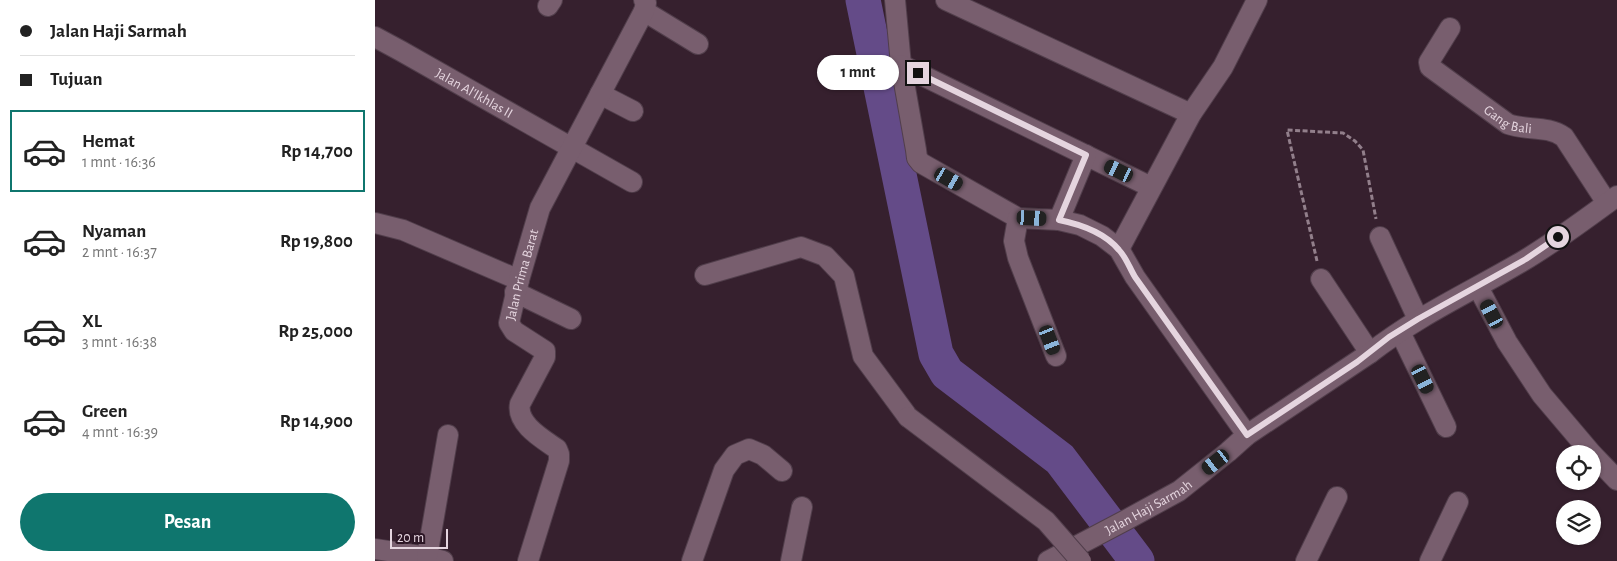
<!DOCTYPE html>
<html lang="id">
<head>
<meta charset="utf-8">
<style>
	body { margin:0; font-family:"Alegreya Sans",sans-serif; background:#f2f2f2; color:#222; height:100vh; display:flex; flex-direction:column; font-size:19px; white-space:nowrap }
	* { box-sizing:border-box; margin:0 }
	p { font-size:16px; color:#767676 }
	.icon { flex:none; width:28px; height:28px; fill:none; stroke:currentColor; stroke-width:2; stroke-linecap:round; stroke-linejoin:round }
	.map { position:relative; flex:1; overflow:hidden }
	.side { display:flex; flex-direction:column; background:#fff; width:375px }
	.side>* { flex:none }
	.guide { display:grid; align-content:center; height:110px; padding:0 20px; background:#fff }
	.fabs { position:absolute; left:1181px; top:445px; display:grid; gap:10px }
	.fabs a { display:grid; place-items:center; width:45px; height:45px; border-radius:50%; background:#fff; box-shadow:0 1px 4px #0004; font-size:25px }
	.scale { position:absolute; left:15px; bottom:12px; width:58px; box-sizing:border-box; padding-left:5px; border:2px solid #e5d5df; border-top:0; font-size:14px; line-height:18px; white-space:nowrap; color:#e5d5df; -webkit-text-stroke:4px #2c1625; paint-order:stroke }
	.end { position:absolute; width:22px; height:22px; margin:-11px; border:6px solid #e5d5df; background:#111; box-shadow:0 0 0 2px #111 }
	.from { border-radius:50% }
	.bubble { position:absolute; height:35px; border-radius:18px; background:#fff; box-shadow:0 1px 4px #0004; font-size:16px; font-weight:700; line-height:35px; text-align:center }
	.car { position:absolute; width:15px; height:30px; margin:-15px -8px; border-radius:6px; box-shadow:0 0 4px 1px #0007; background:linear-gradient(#222 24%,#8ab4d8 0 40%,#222 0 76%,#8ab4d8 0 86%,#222 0) }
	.guide b { display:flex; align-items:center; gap:18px; height:48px; font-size:19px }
	.guide b+b { border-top:1px solid #e0e0e0 }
	.guide i { width:12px; height:12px; background:#222 }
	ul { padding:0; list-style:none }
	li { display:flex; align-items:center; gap:15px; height:82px; margin:0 10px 8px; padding:0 10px; border:2px solid transparent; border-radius:0px }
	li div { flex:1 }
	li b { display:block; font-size:19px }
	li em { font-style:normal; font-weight:700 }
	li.selected { border-color:#0f766e }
	li>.icon { width:45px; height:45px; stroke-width:1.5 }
	.action { display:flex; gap:10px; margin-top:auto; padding:10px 20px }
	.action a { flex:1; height:58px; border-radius:30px; background:#0f766e; color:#fff; font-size:20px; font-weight:700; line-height:58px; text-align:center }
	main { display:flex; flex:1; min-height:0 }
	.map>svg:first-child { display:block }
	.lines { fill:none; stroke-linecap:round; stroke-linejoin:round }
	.river { stroke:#644b88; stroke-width:35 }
	.minor-casing { stroke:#513e4b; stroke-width:22 }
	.path { stroke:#927f8b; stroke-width:3; stroke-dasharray:5 2.5; stroke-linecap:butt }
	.minor { stroke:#785e6e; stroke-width:20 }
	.minor-bridge-casing { stroke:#513e4b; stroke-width:22; stroke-linecap:butt }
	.minor-bridge { stroke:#785e6e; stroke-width:20 }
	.route { stroke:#e5d5df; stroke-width:6 }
	.labels { text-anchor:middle; stroke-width:5; stroke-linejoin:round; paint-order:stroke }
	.street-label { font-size:14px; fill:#e5d5df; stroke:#2c1625 }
</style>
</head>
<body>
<main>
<section class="side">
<div class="guide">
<b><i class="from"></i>Jalan Haji Sarmah</b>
<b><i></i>Tujuan</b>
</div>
<ul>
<li class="selected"><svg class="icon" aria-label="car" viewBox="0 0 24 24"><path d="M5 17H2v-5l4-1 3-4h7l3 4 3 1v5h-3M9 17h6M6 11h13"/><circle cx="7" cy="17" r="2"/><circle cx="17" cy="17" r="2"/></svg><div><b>Hemat</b><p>1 mnt · 16:36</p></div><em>Rp 14,700</em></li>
<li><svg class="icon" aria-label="car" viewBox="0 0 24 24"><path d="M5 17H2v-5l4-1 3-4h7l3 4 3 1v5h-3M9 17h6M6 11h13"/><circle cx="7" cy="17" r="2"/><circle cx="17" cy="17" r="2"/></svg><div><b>Nyaman</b><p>2 mnt · 16:37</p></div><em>Rp 19,800</em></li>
<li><svg class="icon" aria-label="car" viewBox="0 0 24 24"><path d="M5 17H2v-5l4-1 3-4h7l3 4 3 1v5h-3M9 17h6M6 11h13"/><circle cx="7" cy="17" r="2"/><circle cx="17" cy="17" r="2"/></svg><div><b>XL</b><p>3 mnt · 16:38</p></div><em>Rp 25,000</em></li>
<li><svg class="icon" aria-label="car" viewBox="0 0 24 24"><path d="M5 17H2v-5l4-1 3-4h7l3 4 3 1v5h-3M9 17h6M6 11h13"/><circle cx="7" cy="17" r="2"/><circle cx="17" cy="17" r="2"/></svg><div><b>Green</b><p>4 mnt · 16:39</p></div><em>Rp 14,900</em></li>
</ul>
<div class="action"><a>Pesan</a></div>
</section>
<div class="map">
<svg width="1242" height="561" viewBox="0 0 1242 561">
	<rect width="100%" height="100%" fill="#36202e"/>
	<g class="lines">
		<!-- river -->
		<path class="river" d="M 488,0 L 561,354 L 572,373 L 685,459 L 762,561"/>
		<!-- minor casing -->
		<g class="minor-casing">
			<g id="minor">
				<path d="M 520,0 L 526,65 L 541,150 L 542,158 L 546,163 L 643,218 L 684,220 L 705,225 L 727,236 L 744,249 L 760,277 L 872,435"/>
				<path d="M 571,0 L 816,114"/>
				<path d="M 173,6 L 177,0"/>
				<path d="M 269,11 L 323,44"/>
				<path id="s1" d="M 1075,28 L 1054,62 L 1055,67 L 1133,124 C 1152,131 1172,125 1189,137 L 1232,203"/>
				<path id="s2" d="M 0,37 L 26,51 L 257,182"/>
				<path d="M 526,65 L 776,187"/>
				<path d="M 225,94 L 258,111"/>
				<path d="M 643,218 L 639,241 L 643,258 L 681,356"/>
				<path d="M 684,220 L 711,155"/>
				<path d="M 0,223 L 28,230 L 144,280"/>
				<path d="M 1005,237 L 1043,319"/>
				<path d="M 744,249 L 816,114 L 848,67 L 882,0"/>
				<path d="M 330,275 L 426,247 L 450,256 L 469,276 L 488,356 L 533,417"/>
				<path d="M 946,279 L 995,353"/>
				<path d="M 1103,287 L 1132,342 L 1167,395 L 1217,454"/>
				<path d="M 140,292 L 196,319"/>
				<path d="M 1025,332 L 1071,427"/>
				<path d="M 1218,455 L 1242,480"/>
				<path d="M 0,549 L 52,557 L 68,561"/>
				<path d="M 52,557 L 73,435"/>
				<path id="s3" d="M 153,561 L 184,461 L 184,454 L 182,449 C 168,439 141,424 145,404 L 170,357 L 170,351 L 139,331 L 134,323 L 144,280 L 165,208 L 269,11 L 271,3 L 269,0"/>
				<path d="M 317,561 L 349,470 L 360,455 L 374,449 L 388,455 L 407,471"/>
				<path d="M 416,561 L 427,507"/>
				<path id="s4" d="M 673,561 L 751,520 L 804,491 L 853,452 L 872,435 L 995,353 C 1042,316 1097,291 1148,261 C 1180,242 1212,218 1242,196"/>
				<path d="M 931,561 L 962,497"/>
				<path d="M 1055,561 L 1083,502"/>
			</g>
		</g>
		<!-- path -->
		<path class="path" d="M 942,261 L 912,130 L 968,133 L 980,141 L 988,150 L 1001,219"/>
		<!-- minor -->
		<use href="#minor" class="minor"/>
		<!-- minor-bridge casing -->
		<g class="minor-bridge-casing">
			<path id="minor-bridge" d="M 533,417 L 671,521 L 706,561"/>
		</g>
		<!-- minor-bridge -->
		<use href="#minor-bridge" class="minor-bridge"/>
	</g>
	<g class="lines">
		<!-- route -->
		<path class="route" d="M 543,73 L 711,155 L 684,220 C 704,224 730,233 744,250 C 751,257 755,269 760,277 L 872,435 L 982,362 L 1014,337 L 1043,319 L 1151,259 L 1183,237"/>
	</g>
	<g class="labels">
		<!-- street labels -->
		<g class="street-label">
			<text dy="5" stroke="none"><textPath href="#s2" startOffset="114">Jalan Al'Ikhlas II</textPath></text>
			<text dy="5" stroke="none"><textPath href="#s1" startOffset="140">Gang Bali</textPath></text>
			<text dy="5" stroke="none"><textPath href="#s3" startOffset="334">Jalan Prima Barat</textPath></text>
			<text dy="5" stroke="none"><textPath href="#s4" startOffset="114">Jalan Haji Sarmah</textPath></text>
		</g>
	</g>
</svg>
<div class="fabs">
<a><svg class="icon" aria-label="locate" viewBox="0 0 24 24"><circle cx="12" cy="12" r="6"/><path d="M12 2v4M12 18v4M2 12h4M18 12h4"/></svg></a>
<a><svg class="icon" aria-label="layers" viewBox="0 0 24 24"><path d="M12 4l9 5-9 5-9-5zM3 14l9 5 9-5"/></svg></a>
</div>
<div class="scale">20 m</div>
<i class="end from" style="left:1183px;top:237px"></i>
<i class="end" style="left:543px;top:73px"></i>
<div class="bubble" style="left:442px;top:55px;width:82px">1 mnt</div>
<i class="car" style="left:744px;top:171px;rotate:296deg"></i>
<i class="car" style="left:574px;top:179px;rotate:120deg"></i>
<i class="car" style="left:657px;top:218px;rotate:93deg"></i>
<i class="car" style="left:1117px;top:314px;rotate:332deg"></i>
<i class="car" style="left:675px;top:340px;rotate:159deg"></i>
<i class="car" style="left:1048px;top:379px;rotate:154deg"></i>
<i class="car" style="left:841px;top:462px;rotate:232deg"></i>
</div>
</main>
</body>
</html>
